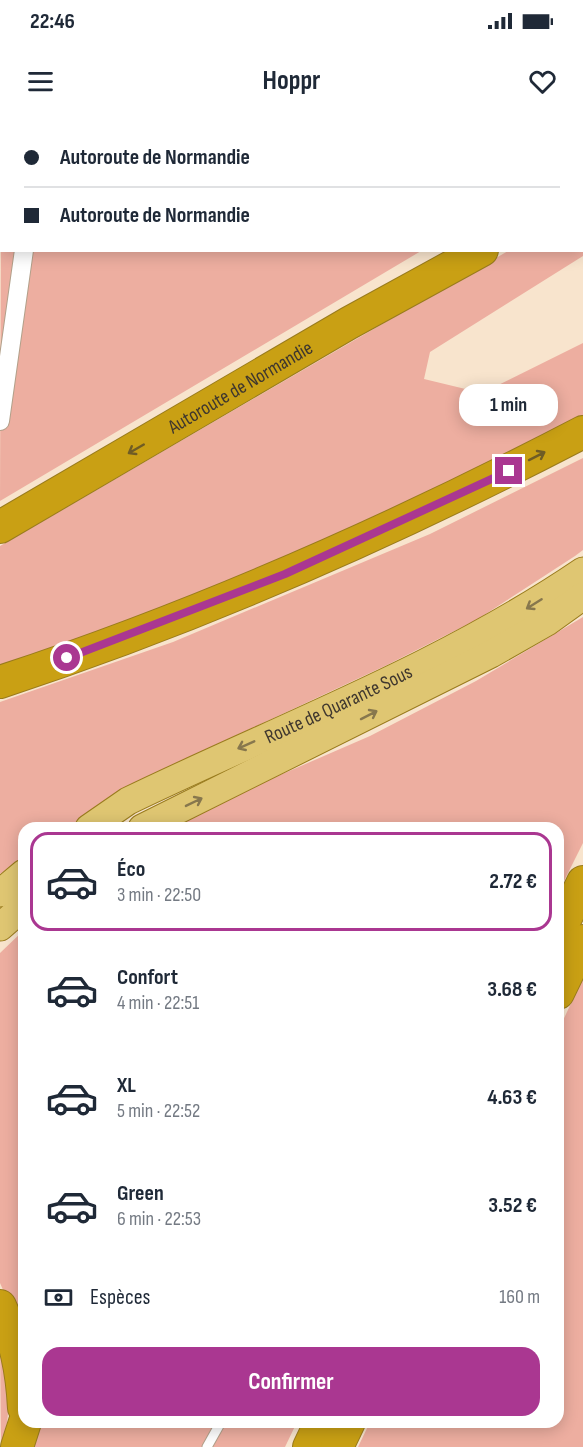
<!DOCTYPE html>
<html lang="fr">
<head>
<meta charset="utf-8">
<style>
	body { margin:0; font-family:"Sofia Sans Condensed",sans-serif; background:#f6f6f7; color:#1f2937; height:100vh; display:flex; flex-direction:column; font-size:22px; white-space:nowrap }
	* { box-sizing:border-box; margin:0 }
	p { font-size:20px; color:#747a83 }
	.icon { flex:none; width:33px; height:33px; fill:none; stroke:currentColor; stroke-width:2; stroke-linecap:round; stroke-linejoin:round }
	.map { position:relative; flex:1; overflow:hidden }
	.drawer { position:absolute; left:18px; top:702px; width:546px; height:606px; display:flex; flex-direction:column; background:#fff; border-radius:18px; box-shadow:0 3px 15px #0003 }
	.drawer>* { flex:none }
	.guide { position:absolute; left:0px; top:0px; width:584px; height:132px; box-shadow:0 3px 15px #0003; display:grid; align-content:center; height:132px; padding:0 24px; background:#fff }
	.end { position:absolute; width:27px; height:27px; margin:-14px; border:8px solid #aa3791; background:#fff; box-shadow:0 0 0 3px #fff }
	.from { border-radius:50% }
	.bubble { position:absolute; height:42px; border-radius:18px; background:#fff; box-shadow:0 3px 15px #0003; font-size:20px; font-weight:700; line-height:42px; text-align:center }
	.guide b { display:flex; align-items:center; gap:21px; height:57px; font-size:22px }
	.guide b+b { border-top:2px solid #e0e1e3 }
	.guide i { width:15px; height:15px; background:#1f2937 }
	ul { padding:10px 0 0; list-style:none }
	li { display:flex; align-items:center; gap:18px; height:99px; margin:0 12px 9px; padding:0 12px; border:3px solid transparent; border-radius:18px }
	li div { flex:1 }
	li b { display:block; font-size:22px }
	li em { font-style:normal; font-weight:700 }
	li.current { border-color:#aa3791 }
	li>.icon { width:54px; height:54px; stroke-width:1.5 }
	.pay { display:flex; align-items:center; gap:15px; height:66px; padding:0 24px; font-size:22px }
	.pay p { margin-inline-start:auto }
	.button { display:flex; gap:12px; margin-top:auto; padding:12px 24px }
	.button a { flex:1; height:69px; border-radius:18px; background:#aa3791; color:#fff; font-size:24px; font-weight:700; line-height:69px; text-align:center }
	.status { display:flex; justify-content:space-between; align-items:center; height:42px; padding:0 30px; background:#fff; direction:ltr }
	.status svg { height:16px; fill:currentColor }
	header { display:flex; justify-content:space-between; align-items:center; height:78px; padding:0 24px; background:#fff; font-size:27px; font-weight:700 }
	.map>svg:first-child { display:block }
	.green { fill:#edaea0 }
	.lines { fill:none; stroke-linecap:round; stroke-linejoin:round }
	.lane-casing { stroke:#b2a08a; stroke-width:11 }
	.street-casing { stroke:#b2a08a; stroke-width:20 }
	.primary-casing { stroke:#997b1d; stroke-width:29 }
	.highway-casing { stroke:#997b1d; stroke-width:34 }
	.lane { stroke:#fff; stroke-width:9 }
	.street { stroke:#fff; stroke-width:18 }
	.primary { stroke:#dfc672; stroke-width:27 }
	.highway { stroke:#c9a014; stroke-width:32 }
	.oneway { stroke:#6f5c25 }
	.oneway2 { stroke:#87774d }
	.route { stroke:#aa3791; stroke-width:8 }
	.labels { text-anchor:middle; stroke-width:4.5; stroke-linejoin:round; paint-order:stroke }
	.street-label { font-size:20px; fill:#3f372e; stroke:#fff }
</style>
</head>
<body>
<div class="status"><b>22:46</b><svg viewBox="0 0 49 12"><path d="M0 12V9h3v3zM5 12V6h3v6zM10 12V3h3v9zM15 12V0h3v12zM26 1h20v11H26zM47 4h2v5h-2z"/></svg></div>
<header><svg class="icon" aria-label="menu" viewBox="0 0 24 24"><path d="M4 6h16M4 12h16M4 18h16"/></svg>Hoppr<svg class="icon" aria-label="heart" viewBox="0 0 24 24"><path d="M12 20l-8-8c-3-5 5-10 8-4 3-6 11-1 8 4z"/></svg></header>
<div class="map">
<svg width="583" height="1327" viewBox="0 0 583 1327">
	<rect width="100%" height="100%" fill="#f8e4cd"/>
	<!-- green -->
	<path class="green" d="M 583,87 L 583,136 L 430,232 L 424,259 L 482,273 L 583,223 L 583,297 L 409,384 L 216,466 L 0,551 L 0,426 L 508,131 L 582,130 Z
		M 1,89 L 2,130 L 421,131 L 0,381 Z
		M 583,338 L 583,430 L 575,436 L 478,499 L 387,545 L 141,660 L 69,708 L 24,708 L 24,738 L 0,754 L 0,582 L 173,522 L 430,414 Z
		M 583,497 L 583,723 L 558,773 L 558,708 L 171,708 L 234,675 L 370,616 L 476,561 Z
		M 24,810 L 24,1218 L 0,1163 L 0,833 Z
		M 583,858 L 583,1327 L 358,1327 L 370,1302 L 558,1302 L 558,911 Z
		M 0,1220 C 9,1253 13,1294 1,1327 Z
		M 35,1302 L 297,1302 L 285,1327 L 30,1327 Z"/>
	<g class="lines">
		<!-- lane casing -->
		<g class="lane-casing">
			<path id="lane" d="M 207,1327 L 221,1302"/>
		</g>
		<!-- street casing -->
		<g class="street-casing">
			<path id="street" d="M 38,0 L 38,2
				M 0,301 L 24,130"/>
		</g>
		<!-- primary casing -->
		<g class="primary-casing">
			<g id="primary">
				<path id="s1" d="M 89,708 L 128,681 C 281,607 442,547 583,451"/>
				<path d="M 142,708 L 491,534 L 547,502 L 583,476"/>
				<path d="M 0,773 L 24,753"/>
				<path d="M 0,807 L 24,786"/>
			</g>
		</g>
		<!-- highway casing -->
		<g class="highway-casing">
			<g id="highway">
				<path d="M 582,13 L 583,12"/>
				<path d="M 582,72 L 583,71"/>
				<path id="s2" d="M 0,407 L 349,203 L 482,130"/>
				<path d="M 0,562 C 201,496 395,410 583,312"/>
				<path d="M 558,814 L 583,762"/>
				<path d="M 558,873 L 583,821"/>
				<path d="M 0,1186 C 16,1220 22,1251 24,1288"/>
				<path d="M 17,1327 L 25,1302"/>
				<path d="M 309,1327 L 321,1302"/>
				<path d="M 337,1327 L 349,1302"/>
			</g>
		</g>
		<!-- lane -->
		<use href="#lane" class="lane"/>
		<!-- street -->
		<use href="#street" class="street"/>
		<!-- primary -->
		<use href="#primary" class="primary"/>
		<!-- highway -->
		<use href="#highway" class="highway"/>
	</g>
	<!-- one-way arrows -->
	<defs><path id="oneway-shaft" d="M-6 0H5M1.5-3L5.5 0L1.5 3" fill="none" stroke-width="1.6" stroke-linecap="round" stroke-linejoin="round" transform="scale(1.5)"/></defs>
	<g class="oneway">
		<use href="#oneway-shaft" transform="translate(136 329) rotate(150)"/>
		<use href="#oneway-shaft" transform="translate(537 336) rotate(-27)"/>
	</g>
	<g class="oneway2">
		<use href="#oneway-shaft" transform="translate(534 484) rotate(148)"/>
		<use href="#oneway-shaft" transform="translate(369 595) rotate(-27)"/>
		<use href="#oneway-shaft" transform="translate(246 625) rotate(156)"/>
		<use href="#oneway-shaft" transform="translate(194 682) rotate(-26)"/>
	</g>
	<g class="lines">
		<!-- route -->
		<path class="route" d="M 67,538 L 285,454 L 509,351"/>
	</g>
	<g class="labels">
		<!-- street labels -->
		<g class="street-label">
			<text dy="7" stroke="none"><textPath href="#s2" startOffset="278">Autoroute de Normandie</textPath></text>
			<text dy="7" stroke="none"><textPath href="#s1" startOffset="279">Route de Quarante Sous</textPath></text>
		</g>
	</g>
</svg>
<i class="end from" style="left:67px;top:538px"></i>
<i class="end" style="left:509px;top:351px"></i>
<div class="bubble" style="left:459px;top:264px;width:99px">1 min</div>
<div class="guide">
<b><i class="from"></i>Autoroute de Normandie</b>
<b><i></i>Autoroute de Normandie</b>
</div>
<section class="drawer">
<ul>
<li class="current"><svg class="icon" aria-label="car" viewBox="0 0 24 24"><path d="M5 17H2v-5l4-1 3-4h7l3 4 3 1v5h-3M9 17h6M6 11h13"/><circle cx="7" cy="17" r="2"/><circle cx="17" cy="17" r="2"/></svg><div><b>Éco</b><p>3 min · 22:50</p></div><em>2.72 €</em></li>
<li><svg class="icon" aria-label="car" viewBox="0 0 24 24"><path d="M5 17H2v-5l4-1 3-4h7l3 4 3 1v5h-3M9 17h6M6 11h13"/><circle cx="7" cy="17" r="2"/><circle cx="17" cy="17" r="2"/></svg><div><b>Confort</b><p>4 min · 22:51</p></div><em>3.68 €</em></li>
<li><svg class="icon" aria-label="car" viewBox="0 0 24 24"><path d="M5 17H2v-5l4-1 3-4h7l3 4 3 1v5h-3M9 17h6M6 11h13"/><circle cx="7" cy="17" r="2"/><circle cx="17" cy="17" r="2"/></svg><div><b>XL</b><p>5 min · 22:52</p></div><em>4.63 €</em></li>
<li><svg class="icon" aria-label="car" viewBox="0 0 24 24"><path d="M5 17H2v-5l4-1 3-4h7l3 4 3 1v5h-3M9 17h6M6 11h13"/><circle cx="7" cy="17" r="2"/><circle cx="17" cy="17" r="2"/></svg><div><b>Green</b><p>6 min · 22:53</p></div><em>3.52 €</em></li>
</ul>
<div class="pay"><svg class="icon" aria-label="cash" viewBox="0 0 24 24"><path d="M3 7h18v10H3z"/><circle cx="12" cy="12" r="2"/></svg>Espèces<p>160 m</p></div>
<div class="button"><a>Confirmer</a></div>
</section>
</div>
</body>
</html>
